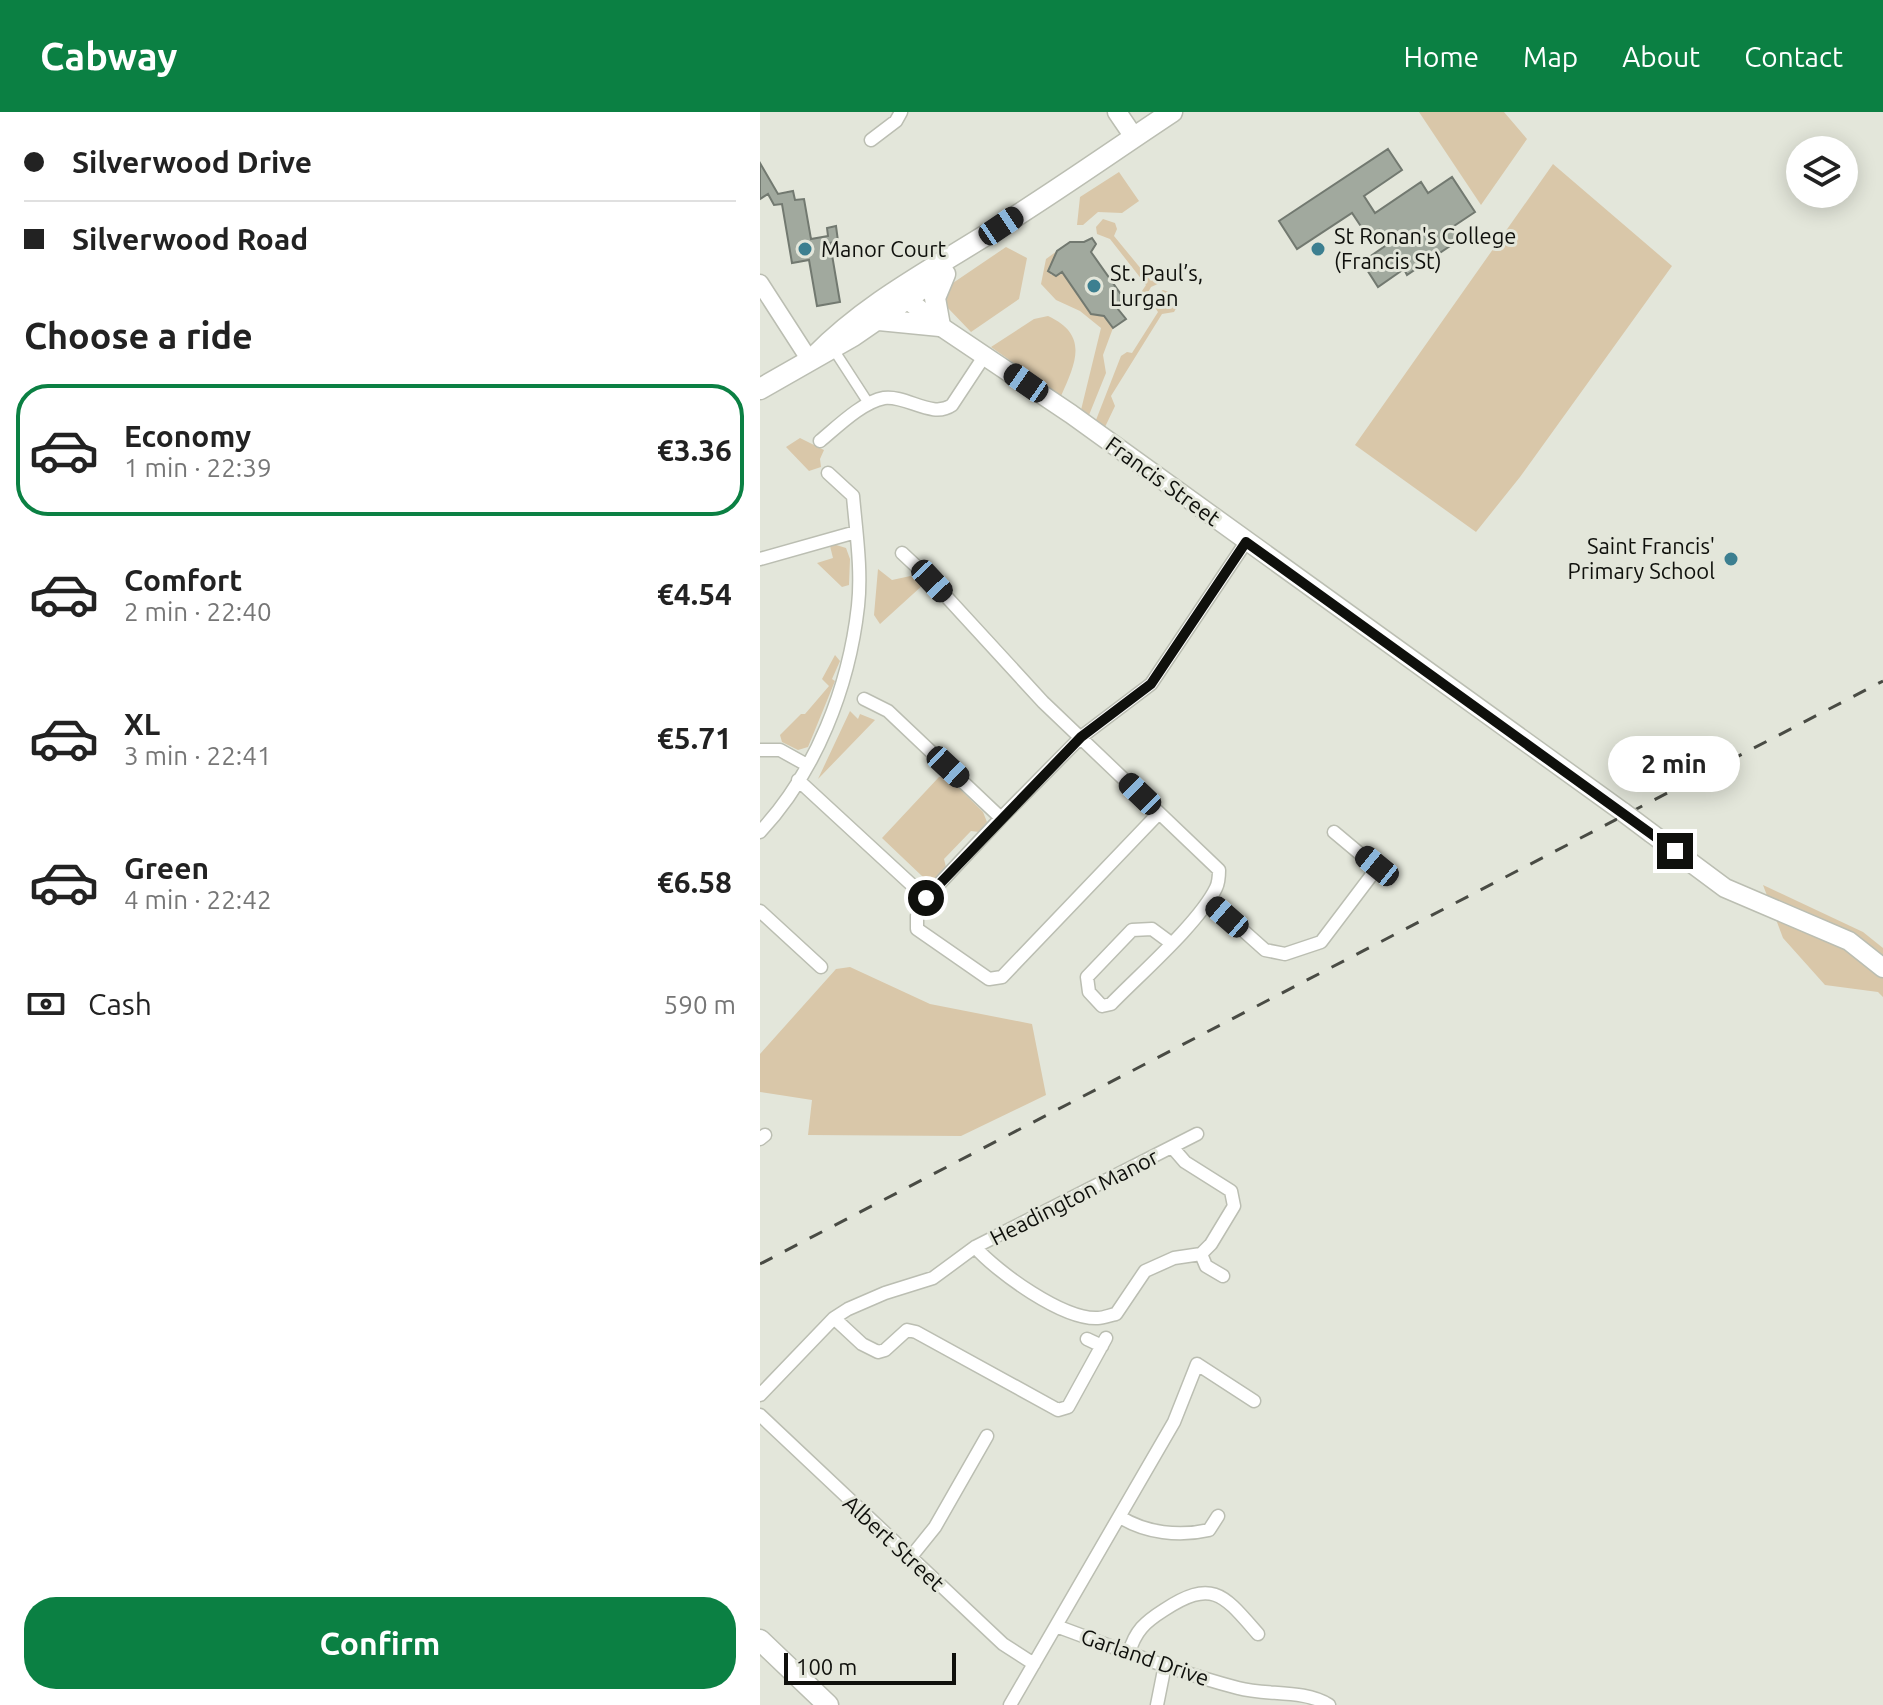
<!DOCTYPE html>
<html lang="en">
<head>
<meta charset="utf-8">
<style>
	body { margin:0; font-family:Ubuntu,sans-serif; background:#f2f2f2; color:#222; height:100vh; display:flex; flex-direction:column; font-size:30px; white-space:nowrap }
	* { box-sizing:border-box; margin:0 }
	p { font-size:26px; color:#767676 }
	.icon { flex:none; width:44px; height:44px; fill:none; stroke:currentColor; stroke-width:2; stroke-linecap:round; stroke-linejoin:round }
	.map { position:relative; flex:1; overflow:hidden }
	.details { display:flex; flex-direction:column; background:#fff; width:760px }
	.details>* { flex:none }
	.hud { display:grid; align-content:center; height:176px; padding:0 24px; background:#fff }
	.tools { position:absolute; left:1026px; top:24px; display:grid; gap:16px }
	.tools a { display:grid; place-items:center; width:72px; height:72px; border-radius:50%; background:#fff; box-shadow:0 4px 20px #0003; font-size:40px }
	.scale { position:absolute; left:24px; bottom:20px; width:172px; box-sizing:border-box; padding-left:8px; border:4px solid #0f100c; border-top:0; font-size:22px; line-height:28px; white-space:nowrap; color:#0f100c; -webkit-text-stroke:6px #e3e6da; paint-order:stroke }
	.end { position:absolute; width:36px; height:36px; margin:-18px; border:10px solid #0f100c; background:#fff; box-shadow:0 0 0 4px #fff }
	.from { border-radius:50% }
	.bubble { position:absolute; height:56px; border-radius:28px; background:#fff; box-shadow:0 4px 20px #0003; font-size:26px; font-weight:700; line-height:56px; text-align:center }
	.car { position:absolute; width:24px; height:48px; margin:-24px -12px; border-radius:10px; box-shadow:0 0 6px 2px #0007; background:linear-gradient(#222 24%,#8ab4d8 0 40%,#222 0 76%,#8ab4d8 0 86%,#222 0) }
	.hud b { display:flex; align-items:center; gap:28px; height:76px; font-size:30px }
	.hud b+b { border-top:2px solid #e0e0e0 }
	.hud i { width:20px; height:20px; background:#222 }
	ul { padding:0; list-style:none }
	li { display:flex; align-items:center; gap:24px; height:132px; margin:0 16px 12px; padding:0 8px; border:4px solid transparent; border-radius:32px }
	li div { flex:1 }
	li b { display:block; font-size:30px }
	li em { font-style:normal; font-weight:700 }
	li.on { border-color:#0b8043 }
	li>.icon { width:72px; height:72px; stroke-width:1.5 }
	h2 { padding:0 24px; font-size:36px; line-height:96px }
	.pay { display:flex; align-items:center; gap:20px; height:88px; padding:0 24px; font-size:30px }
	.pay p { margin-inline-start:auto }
	.primary-button { display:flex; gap:16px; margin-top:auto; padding:16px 24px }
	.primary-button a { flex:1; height:92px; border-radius:32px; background:#0b8043; color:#fff; font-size:32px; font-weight:700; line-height:92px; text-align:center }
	header { display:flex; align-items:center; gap:48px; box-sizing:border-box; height:112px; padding:0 40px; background:#0b8043; color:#fff }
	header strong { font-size:38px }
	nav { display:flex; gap:44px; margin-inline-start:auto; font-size:28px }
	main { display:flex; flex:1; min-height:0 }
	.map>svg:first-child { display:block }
	.green { fill:#d9c7a9 }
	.building { fill:#a1a99e; stroke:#727970; stroke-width:2 }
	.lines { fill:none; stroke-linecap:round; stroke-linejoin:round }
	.pedestrian-casing { stroke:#bbbeb2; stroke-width:12 }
	.minor-casing { stroke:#bbbeb2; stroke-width:15 }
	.tertiary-casing { stroke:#bbbeb2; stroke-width:19 }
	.secondary-casing { stroke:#bbbeb2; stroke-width:21 }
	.primary-casing { stroke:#bbbeb2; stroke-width:23 }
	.trunk-casing { stroke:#bbbeb2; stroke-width:23 }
	.pedestrian { stroke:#fff; stroke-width:9 }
	.minor { stroke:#fff; stroke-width:12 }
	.tertiary { stroke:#fff; stroke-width:16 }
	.secondary { stroke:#fff; stroke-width:18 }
	.primary { stroke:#fff; stroke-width:20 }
	.trunk { stroke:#fff; stroke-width:20 }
	.rail { stroke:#494b44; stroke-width:3; stroke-dasharray:14 14; stroke-linecap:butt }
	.secondary-bridge-casing { stroke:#bbbeb2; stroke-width:21; stroke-linecap:butt }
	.secondary-bridge { stroke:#fff; stroke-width:18 }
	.route { stroke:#0f100c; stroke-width:10 }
	.poi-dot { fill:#3c7f90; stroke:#e3e6da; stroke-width:3 }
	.labels { text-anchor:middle; stroke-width:6; stroke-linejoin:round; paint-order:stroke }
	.poi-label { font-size:22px; fill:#0f100c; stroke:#e3e6da; text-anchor:start }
	.street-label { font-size:22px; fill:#0f100c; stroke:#e3e6da }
</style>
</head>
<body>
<header>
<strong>Cabway</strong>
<nav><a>Home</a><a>Map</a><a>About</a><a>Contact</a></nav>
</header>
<main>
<section class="details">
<div class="hud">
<b><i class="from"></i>Silverwood Drive</b>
<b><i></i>Silverwood Road</b>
</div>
<h2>Choose a ride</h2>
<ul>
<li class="on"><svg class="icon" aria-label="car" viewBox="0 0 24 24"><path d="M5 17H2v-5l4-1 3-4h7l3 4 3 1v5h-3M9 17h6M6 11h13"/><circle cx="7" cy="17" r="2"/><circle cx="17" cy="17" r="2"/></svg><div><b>Economy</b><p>1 min · 22:39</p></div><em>€3.36</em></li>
<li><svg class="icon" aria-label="car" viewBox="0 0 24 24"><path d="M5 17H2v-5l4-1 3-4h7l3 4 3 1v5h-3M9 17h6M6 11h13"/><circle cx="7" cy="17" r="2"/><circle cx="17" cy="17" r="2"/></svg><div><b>Comfort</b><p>2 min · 22:40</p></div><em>€4.54</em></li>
<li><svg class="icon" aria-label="car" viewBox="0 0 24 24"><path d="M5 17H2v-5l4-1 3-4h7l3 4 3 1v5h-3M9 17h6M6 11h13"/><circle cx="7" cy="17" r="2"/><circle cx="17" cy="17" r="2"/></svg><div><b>XL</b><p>3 min · 22:41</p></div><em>€5.71</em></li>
<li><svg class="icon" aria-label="car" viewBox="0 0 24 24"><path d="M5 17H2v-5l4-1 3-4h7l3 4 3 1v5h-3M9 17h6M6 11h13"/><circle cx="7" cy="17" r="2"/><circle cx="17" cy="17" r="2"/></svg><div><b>Green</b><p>4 min · 22:42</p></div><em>€6.58</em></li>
</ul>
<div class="pay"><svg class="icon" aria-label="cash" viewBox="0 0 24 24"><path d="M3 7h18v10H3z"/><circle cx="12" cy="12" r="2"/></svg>Cash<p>590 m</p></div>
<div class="primary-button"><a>Confirm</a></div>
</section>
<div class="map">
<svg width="1123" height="1593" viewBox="0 0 1123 1593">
	<rect width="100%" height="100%" fill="#e3e6da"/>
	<!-- green -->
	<path class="green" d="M 659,0 L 744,0 L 767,27 L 721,93 Z
		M 793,52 L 912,154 L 760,365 L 716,420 L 595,333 Z
		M 359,60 L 379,89 L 362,101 L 338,100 L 323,113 L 317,113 L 320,85 Z
		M 343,107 L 355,111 L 357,117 L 354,124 L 391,169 L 399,164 L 402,170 L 391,175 L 385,186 L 380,182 L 386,173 L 350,127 L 337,122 L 336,115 Z
		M 246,135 L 267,146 L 259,187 L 211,220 L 187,195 L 187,175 Z
		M 297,139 L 293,151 L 289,154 L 291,163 L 303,162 L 331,201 L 344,204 L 353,216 L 343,243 L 346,261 L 329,303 L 321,298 L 341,216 L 320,199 L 296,188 L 281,172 L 286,147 Z
		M 403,178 L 415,182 L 418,193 L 414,200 L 402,202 L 351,284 L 355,294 L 345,315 L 336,308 L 361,244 L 367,240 L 372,241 L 398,200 L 394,194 L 395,183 Z
		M 288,204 C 329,223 316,250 301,284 L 231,235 L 274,207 Z
		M 40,326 L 64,338 L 60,347 L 61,355 L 49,359 L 26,335 Z
		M 73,432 L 86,436 L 90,447 L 89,473 L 82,475 L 57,451 L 73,446 L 70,434 Z
		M 118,457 L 132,468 L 155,463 L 163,467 L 164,472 L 120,512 L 114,503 Z
		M 75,543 L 80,549 L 72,567 L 75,569 L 48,635 L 38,638 L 22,630 L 20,623 L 41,602 L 45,602 L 69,574 L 62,567 Z
		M 90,599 L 98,607 L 100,602 L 115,608 L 58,667 Z
		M 179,665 L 188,665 L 223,700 L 227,710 L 219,720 L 211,719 L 184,747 L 186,755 L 172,769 L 165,771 L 163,765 L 122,726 Z
		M 1003,773 L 1103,820 L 1123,836 L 1123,885 L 1118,880 L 1065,873 L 1023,826 Z
		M 90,855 L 170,892 L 272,912 L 286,983 L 201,1024 L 48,1023 L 52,988 L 0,980 L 0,942 L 76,857 Z"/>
	<!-- building -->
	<path class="building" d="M 628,37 L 642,58 L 604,84 L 615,101 L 661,70 L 668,81 L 692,65 L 715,100 L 691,116 L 699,128 L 647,163 L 644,157 L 618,175 L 602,150 L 628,132 L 619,118 L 608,125 L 592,101 L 537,137 L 519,109 Z
		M 0,51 L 18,82 L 33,79 L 35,88 L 44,87 L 51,127 L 68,124 L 67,116 L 76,114 L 78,129 L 70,131 L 80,190 L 57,194 L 49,148 L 32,151 L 22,92 L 14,93 L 8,82 L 0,87 Z
		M 332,126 L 336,132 L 331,140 L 362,184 L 358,197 L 366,207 L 353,216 L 344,204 L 331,202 L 302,160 L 296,164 L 288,159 L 297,139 L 310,130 L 324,130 Z"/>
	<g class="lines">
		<!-- pedestrian casing -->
		<g class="pedestrian-casing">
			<path id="pedestrian" d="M 72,235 L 109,292"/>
		</g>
		<!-- minor casing -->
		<g class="minor-casing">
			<path id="minor" d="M 111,28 L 136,9 L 141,0
				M 60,329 C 77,315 102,290 124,286 C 147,283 172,307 192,293 L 225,243
				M 142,441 L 172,469 L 283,590 L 459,758 C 459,764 459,770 456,776 C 439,811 379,863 351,892 L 342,894 L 329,880 L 327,865 L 372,818 L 392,817 L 411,831
				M 0,447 L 96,420
				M 104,587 L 128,599 L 241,706
				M 0,638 L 20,638 L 47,653
				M 38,668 L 166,786
				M 399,701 L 242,865 L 229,867 L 157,817 L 157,804 L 166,786 L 241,706 L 321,625 L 391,572 L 486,430
				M 0,720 C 56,660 89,575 98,494 C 102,458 96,419 93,384 L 68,361
				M 449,788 L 505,838 L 525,842 L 561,830 L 617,756 L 574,720
				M 0,799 L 61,855
				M 0,1027 L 5,1023
				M 215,1135 C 237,1160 303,1208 338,1206 C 344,1206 350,1203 356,1202 L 385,1159 L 414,1146 L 441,1142 L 451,1132 L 474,1094 L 471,1079 L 425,1050 L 412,1035
				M 441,1142 L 446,1154 L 463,1164
				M 74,1206 L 102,1232 L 118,1240 L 125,1238 L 147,1218 L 156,1220 L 298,1298 L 308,1295 L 346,1226
				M 327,1227 L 342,1234
				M 0,1283 L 74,1206 L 88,1197 L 125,1181 L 173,1166 L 215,1135 L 437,1022
				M 0,1303 L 243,1532 L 274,1552
				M 360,1405 C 386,1421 419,1425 449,1418 L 458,1404
				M 150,1446 L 175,1415 L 227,1324
				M 296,1514 C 356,1536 416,1560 478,1576 C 507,1584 543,1577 569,1593
				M 369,1541 C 375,1519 385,1510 404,1498 C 453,1466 464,1483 498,1522
				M 250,1593 L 414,1310 L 437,1252 L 494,1289
				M 397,1593 L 405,1553"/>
		</g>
		<!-- tertiary casing -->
		<g class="tertiary-casing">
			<path id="tertiary" d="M 0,171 L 49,247"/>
		</g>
		<!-- secondary casing -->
		<g class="secondary-casing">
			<path id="secondary" d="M 357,0 L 374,25
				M 140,177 L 148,188 L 180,214 L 311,302 L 863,700
				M 891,721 L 965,776 L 1089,829 L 1123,856"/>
		</g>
		<!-- primary casing -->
		<g class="primary-casing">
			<path id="primary" d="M 0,1528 L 68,1593"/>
		</g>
		<!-- trunk casing -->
		<g class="trunk-casing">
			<path id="trunk" d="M 119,208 L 180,214 L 175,186 L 185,162
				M 55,244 C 103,195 160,164 218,128 C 284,88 347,43 412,0
				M 0,277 L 93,224 L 180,164"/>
		</g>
		<!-- pedestrian -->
		<use href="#pedestrian" class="pedestrian"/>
		<!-- minor -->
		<use href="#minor" class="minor"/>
		<!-- tertiary -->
		<use href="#tertiary" class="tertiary"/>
		<!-- secondary -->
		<use href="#secondary" class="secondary"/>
		<!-- primary -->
		<use href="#primary" class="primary"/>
		<!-- trunk -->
		<use href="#trunk" class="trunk"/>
		<!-- rail -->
		<path class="rail" d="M 0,1152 L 1123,569"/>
		<!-- secondary-bridge casing -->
		<g class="secondary-bridge-casing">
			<path id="secondary-bridge" d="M 863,700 L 891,721"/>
		</g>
		<!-- secondary-bridge -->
		<use href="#secondary-bridge" class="secondary-bridge"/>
	</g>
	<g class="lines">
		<!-- route -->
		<path class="route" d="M 166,786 L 321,625 L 391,572 L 486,430 L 915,739"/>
	</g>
	<!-- markers -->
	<g class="poi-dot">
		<circle cx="45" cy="137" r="8"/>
		<circle cx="558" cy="137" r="8"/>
		<circle cx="334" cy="174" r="8"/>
		<circle cx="971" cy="447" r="8"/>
	</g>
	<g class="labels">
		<!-- poi labels -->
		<g class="poi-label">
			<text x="574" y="132">St Ronan's College<tspan x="574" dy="25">(Francis St)</tspan></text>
			<text x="61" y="145">Manor Court</text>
			<text x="350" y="169">St. Paul’s,<tspan x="350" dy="25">Lurgan</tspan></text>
			<text x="955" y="442" text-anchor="end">Saint Francis'<tspan x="955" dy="25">Primary School</tspan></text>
		</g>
		<!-- street labels -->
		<g class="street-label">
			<text transform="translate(403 369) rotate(36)" y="8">Francis Street</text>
			<text transform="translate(314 1085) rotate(-27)" y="8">Headington Manor</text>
			<text transform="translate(134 1431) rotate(43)" y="8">Albert Street</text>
			<text transform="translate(385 1545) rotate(19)" y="8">Garland Drive</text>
		</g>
	</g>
</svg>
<div class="tools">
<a><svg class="icon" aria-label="layers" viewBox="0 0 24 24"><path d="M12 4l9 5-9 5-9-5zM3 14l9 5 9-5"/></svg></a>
</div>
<div class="scale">100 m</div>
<i class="end from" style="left:166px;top:786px"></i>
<i class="end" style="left:915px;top:739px"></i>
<div class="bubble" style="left:848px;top:624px;width:132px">2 min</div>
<i class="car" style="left:241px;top:114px;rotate:56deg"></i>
<i class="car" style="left:266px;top:271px;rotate:305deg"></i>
<i class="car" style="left:172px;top:469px;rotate:137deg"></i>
<i class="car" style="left:188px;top:655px;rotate:133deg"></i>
<i class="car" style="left:380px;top:682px;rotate:314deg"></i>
<i class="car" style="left:617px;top:754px;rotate:309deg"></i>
<i class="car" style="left:467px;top:805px;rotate:311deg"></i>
</div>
</main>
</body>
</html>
